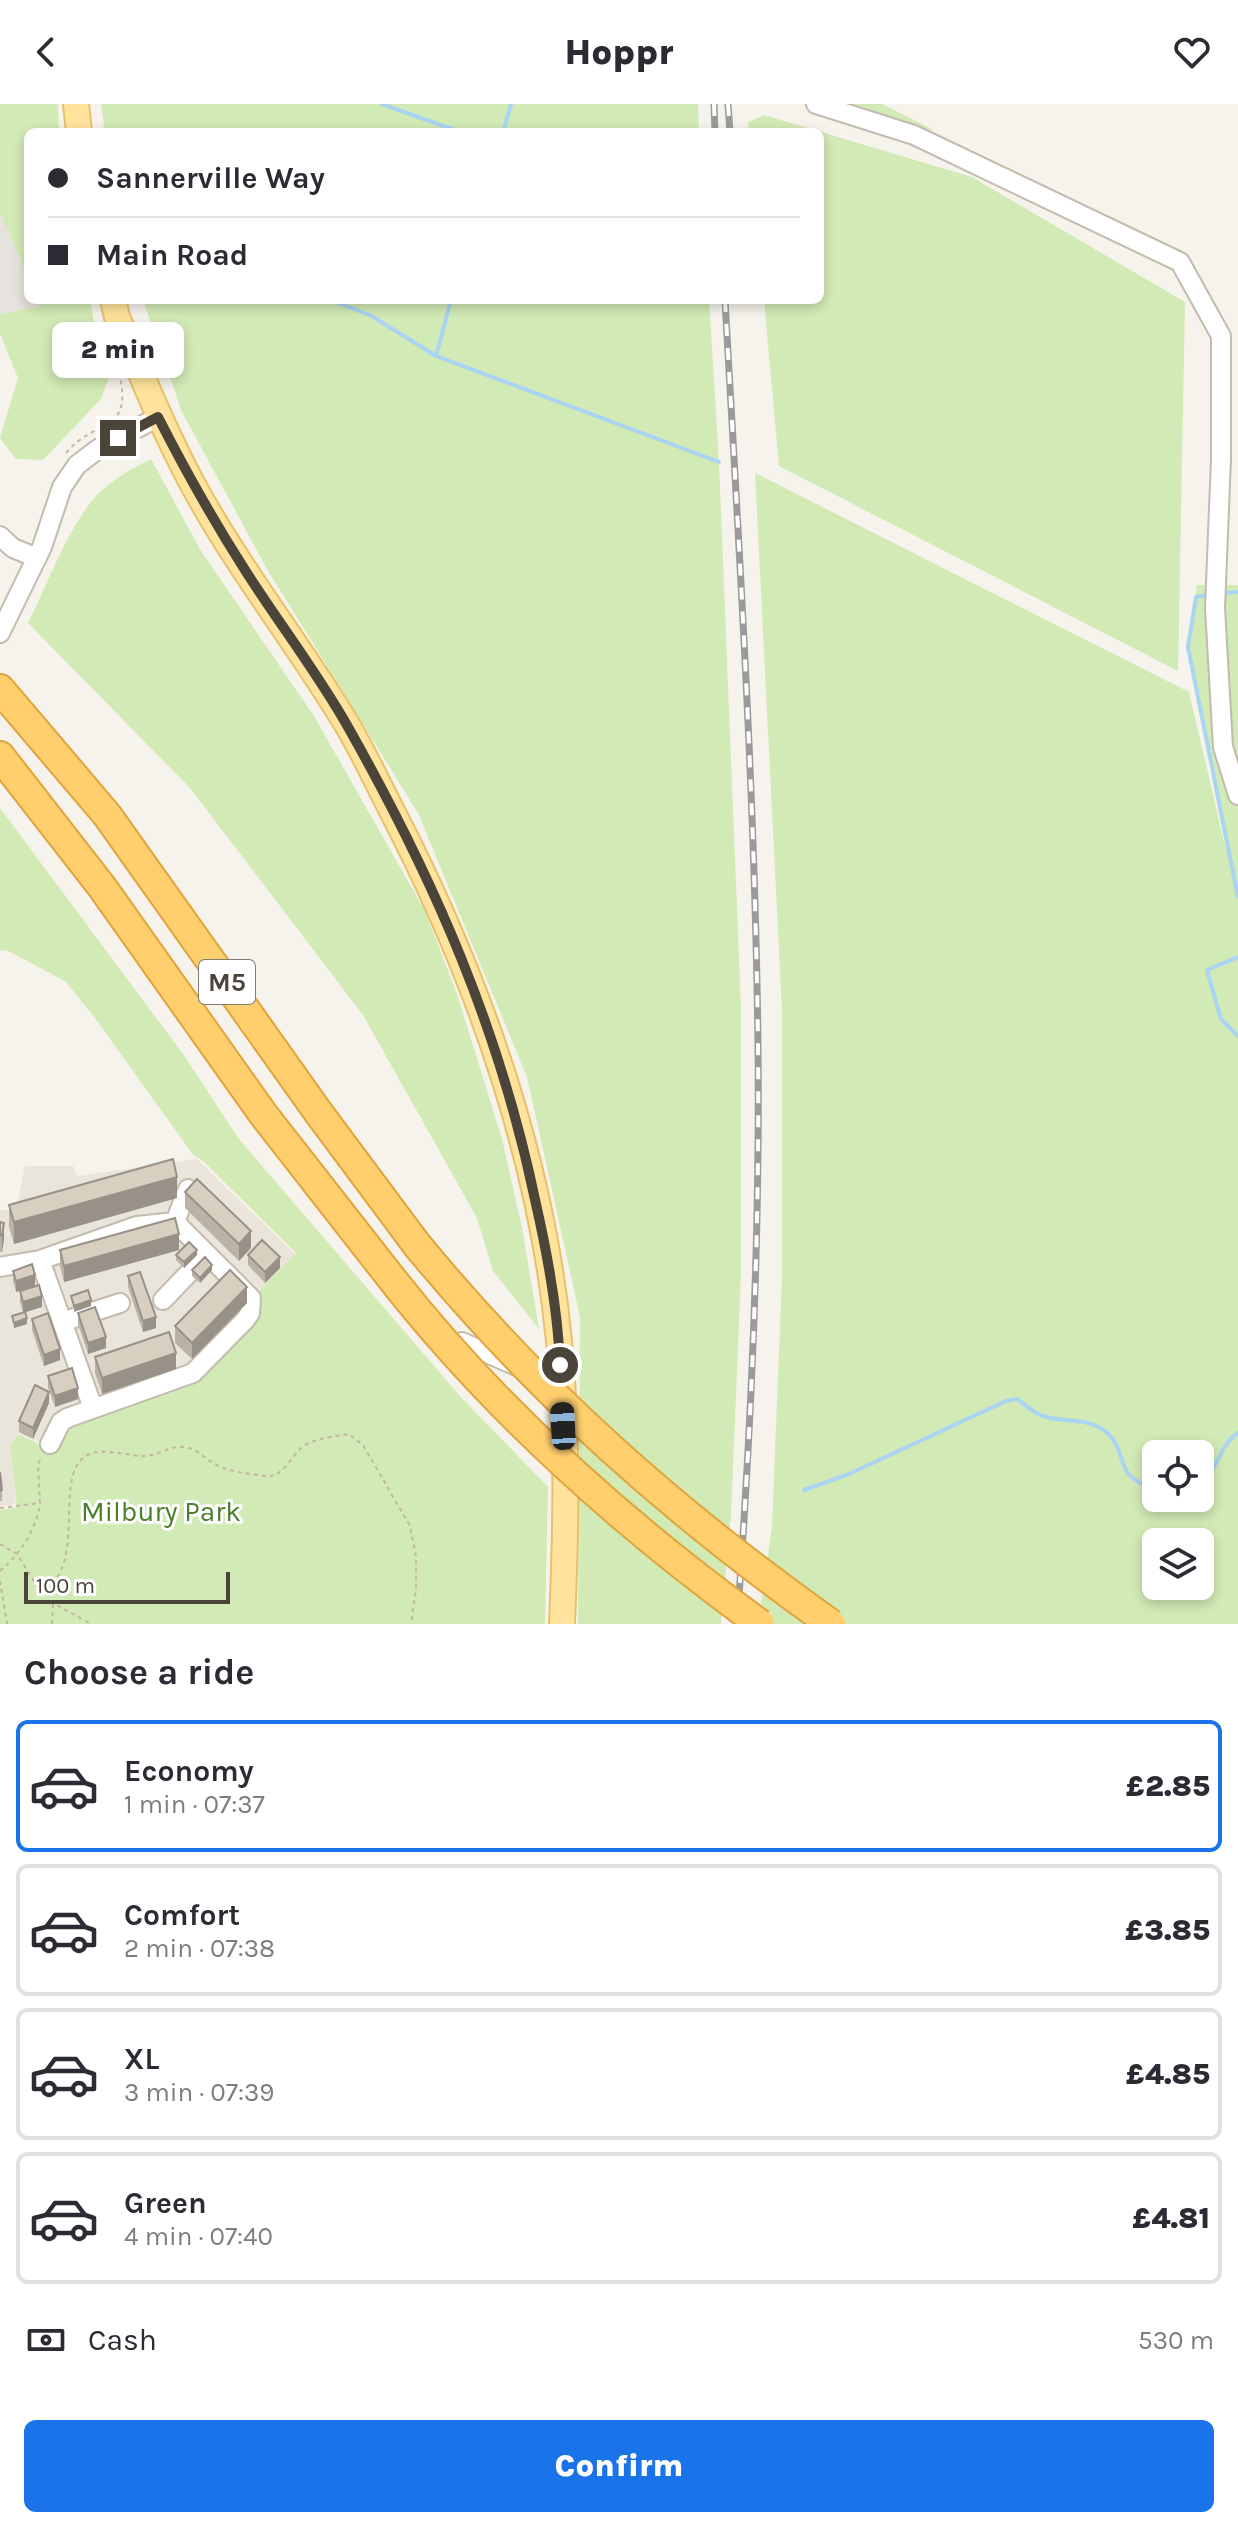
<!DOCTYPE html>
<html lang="en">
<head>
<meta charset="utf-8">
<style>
	body { margin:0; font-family:Karla,sans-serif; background:#f7f7f7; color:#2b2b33; height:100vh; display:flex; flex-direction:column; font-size:30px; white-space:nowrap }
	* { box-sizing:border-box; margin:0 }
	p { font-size:26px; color:#7c7c81 }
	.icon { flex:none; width:44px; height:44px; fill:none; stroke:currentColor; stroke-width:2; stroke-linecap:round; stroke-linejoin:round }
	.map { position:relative; height:1520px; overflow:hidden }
	.drawer { display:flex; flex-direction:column; background:#fff; flex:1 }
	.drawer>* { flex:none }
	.hud { position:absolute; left:24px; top:24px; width:800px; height:176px; border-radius:12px; box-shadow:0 4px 12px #0003; display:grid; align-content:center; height:176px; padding:0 24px; background:#fff }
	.controls { position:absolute; left:1142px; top:1336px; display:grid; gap:16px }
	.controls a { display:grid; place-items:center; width:72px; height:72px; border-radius:12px; background:#fff; box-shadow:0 4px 12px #0003; font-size:40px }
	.scale { position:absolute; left:24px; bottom:20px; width:206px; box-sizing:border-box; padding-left:8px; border:4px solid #4b4439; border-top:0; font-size:22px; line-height:28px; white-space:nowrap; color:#4b4439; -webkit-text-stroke:6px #fff; paint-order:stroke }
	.end { position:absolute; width:36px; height:36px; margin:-18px; border:10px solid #4b4439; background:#fff; box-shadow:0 0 0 4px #fff }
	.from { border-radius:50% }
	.bubble { position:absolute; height:56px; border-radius:12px; background:#fff; box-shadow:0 4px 12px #0003; font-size:26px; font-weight:800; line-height:56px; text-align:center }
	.car { position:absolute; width:24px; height:48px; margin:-24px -12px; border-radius:10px; box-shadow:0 0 6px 2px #0007; background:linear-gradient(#222 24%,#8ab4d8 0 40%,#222 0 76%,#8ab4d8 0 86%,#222 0) }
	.hud b { display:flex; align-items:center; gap:28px; height:76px; font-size:30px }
	.hud b+b { border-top:2px solid #e1e1e2 }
	.hud i { width:20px; height:20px; background:#2b2b33 }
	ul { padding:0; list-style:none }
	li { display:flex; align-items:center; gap:24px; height:132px; margin:0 16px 12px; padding:0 8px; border:4px solid #e1e1e2; border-radius:12px }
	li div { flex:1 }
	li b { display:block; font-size:30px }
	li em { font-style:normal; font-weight:800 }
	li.on { border-color:#1a73e8 }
	li>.icon { width:72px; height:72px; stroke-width:1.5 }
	h2 { padding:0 24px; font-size:36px; line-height:96px }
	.pay { display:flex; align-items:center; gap:20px; height:88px; padding:0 24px; font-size:30px }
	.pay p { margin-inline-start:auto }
	.button { display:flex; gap:16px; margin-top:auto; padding:16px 24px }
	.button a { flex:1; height:92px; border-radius:12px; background:#1a73e8; color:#fff; font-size:32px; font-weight:800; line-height:92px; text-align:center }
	header { display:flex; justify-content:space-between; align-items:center; height:104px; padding:0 24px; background:#fff; font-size:36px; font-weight:800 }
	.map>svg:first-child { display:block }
	.residential { fill:#eae5da }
	.industrial { fill:#e6e2dd }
	.green { fill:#d2eab5; fill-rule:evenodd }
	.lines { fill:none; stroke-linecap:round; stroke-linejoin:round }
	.stream { stroke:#a9d4f2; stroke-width:4 }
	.minor-casing { stroke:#c2bbae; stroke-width:22 }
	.major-casing { stroke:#e6c16a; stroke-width:28 }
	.highway-casing { stroke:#e0a43c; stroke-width:32 }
	.path { stroke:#c4b79f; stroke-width:2; stroke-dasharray:4 4; stroke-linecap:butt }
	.minor { stroke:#fff; stroke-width:18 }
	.major { stroke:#ffe39c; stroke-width:24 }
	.highway { stroke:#ffcf6e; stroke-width:28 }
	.rail-casing { stroke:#9a9a9a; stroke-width:7 }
	.rail { stroke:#fff; stroke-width:4; stroke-dasharray:12; stroke-linecap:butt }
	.highway-bridge-casing { stroke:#e0a43c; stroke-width:32; stroke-linecap:butt }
	.highway-bridge { stroke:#ffcf6e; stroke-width:28 }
	.wall { fill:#bab2a6 }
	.shaded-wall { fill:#979187 }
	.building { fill:#d8cfc1; stroke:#979187; stroke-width:2 }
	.route { stroke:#4b4439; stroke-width:10 }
	.labels { text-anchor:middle; stroke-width:6; stroke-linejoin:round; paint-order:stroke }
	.shield { fill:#fff; stroke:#817c74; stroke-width:2 }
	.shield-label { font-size:26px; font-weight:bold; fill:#4b4439 }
	.park-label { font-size:28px; fill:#4a7f2a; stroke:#fff }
</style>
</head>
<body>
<header><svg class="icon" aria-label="back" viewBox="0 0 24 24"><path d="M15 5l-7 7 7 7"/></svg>Hoppr<svg class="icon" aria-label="heart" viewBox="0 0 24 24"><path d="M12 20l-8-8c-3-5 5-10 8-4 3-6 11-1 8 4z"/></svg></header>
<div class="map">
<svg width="1238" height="1520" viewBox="0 0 1238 1520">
	<rect width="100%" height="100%" fill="#f6f3ec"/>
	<!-- residential -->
	<path class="residential" d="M 197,1055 L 295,1150 L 249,1197 L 247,1207 L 192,1263 L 44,1340 L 18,1329 L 10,1342 L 16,1400 L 0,1402 L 0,1106 L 16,1106 L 25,1062 L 73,1062 L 77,1072 Z"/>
	<!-- industrial -->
	<path class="industrial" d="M 0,109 L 28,173 L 28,196 L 38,196 L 40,202 L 0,210 Z"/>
	<!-- green -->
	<path class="green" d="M 0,0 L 58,0 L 59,28 L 28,28 L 28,173 L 0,109 Z
		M 101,0 L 698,0 L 699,28 L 105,28 Z
		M 837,0 L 882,0 L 936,27 Z
		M 764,11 L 972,73 L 1185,198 L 1178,567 L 779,362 L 764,196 L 820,196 L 820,28 L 749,28 L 748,18 Z
		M 38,196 L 90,196 L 96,229 L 110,271 L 101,295 L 43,356 L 16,355 L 0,334 L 18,274 L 0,230 L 0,210 L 40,202 Z
		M 143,196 L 709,196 L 719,358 L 741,904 L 741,1170 L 731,1412 L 721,1520 L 578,1520 L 580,1213 L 527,973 L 418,709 L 267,465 L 182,308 Z
		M 151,355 L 201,447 L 314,612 L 425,807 L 457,890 L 502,1035 L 522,1124 L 539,1225 L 493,1167 L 477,1114 L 363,911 L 190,684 L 28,519 C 48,479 64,433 91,398 C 106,379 130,365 151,355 Z
		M 755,369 L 1189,588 L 1226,746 L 1188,543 L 1197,481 L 1238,481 L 1238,1520 L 758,1520 L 772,1423 L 782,1173 L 782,905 ZM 1156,1350 L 1200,1350 L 1200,1394 L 1156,1394 ZM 1156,1438 L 1200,1438 L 1200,1482 L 1156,1482 Z
		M 0,704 L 183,950 L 239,1035 L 459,1291 L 548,1383 L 545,1520 L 0,1520 L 0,1406 L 17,1403 L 10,1342 L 18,1330 L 49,1345 L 65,1322 L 193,1277 L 257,1189 L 296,1149 L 202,1056 L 194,1052 L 95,914 L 65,877 L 6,846 L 0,847 Z"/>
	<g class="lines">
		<!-- stream -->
		<path class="stream" d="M 382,0 L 460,28
			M 503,28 L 511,0
			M 330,196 L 370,211 L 436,252 L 719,358
			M 436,252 L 451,196
			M 1221,489 L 1238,488
			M 1212,491 L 1196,493 L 1188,543 L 1238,793
			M 1238,853 L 1207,866 L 1221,915 L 1238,932
			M 1200,1379 C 1219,1366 1219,1341 1238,1329
			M 804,1386 L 849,1370 L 1006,1297 L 1017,1295 C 1025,1300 1034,1310 1043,1312 C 1063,1319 1087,1313 1105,1327 C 1131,1348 1110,1374 1156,1384"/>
		<!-- minor casing -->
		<g class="minor-casing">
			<path id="minor" d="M 816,0 L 914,31 L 1180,158 L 1221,232 L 1221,355 L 1215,504 L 1223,643 L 1238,691
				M 0,432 L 13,444 L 37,454
				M 0,529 L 42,443 L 62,383 L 77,361 L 98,345 L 158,313
				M 175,1118 L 188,1085
				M 40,1156 L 93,1304
				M 0,1163 L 40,1156 L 137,1122 L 175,1118 L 251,1194 L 250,1209 L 246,1215 L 193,1269 L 67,1314 L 61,1318 L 50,1340
				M 163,1196 L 207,1150
				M 62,1218 L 120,1199
				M 462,1238 L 519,1263"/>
		</g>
		<!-- major casing -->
		<g class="major-casing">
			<path id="major" d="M 76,0 L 79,28
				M 113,196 L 117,213 C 141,270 164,327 193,381 C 238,464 297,538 346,619 C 363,647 377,678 392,707 C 478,873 541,1050 559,1237 C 568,1331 566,1426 562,1520"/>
		</g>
		<!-- highway casing -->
		<g class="highway-casing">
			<path id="highway" d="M 0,585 L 107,711 L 318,1008 L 417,1141
				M 0,652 L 102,783 L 263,1010 L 385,1166"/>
		</g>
		<!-- path -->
		<path class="path" d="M 66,349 C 96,313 134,330 119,269
			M 0,1404 L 40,1399 L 38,1360 L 41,1354
			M 0,1440 L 17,1450 L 37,1482 L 46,1484 L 53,1499 L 91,1520
			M 0,1467 C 21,1449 35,1427 40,1401
			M 0,1477 L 7,1520
			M 46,1484 C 81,1463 61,1391 76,1363 C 89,1337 122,1352 144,1352 C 158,1352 170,1341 185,1343 C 198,1345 206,1356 217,1361 C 230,1368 250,1370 265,1372 C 286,1374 291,1348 307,1340 C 319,1334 335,1332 349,1330 L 363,1341 L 410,1422 L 416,1452 L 416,1485 L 411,1520
			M 52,1520 L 53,1500"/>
		<!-- minor -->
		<use href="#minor" class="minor"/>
		<!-- major -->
		<use href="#major" class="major"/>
		<!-- highway -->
		<use href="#highway" class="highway"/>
		<!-- rail casing -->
		<g class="rail-casing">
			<path id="rail" d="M 714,0 L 715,28
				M 728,0 L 730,28
				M 725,196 C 739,444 755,692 758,941 C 760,1134 751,1328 737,1520"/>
		</g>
		<!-- rail -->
		<use href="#rail" class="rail"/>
		<!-- highway-bridge casing -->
		<g class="highway-bridge-casing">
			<path id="highway-bridge" d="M 417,1141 C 540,1290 673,1408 831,1520
				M 385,1166 C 490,1302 621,1419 760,1520"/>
		</g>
		<!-- highway-bridge -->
		<use href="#highway-bridge" class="highway-bridge"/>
	</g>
	<!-- wall -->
	<path class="wall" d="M 185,1088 L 251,1144 L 239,1157 L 185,1104 Z
		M 177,1094 L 14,1140 L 9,1123 L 9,1101 Z
		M 0,1118 L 4,1135 L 2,1148 L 0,1148 Z
		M 60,1146 L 179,1146 L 64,1178 L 60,1162 Z
		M 176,1151 L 197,1151 L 184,1164 L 176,1156 Z
		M 248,1151 L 280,1164 L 265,1179 L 248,1161 Z
		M 32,1160 L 16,1188 L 13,1177 L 13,1167 Z
		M 192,1166 L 212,1166 L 200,1179 L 192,1172 Z
		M 128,1172 L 156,1224 L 143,1228 L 128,1183 Z
		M 20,1187 L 42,1203 L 25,1208 L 27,1220 L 14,1224 L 12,1212 L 23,1208 L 20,1198 Z
		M 247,1199 L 192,1255 L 175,1239 L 175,1222 Z
		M 78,1209 L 106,1244 L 88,1250 L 78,1220 Z
		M 32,1215 L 60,1256 L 44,1262 L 32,1226 Z
		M 95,1253 L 176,1265 L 102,1290 L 95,1269 Z
		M 48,1272 L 78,1295 L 55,1303 L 48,1283 Z
		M 49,1299 L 33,1335 L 19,1328 L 19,1317 Z
		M 0,1368 L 2,1386 L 2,1397 L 0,1397 Z"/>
	<!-- shaded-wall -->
	<path class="shaded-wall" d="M 177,1073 L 177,1094 L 14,1140 L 14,1118 Z
		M 4,1119 L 4,1135 L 2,1148 L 2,1132 Z
		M 251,1127 L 251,1144 L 239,1157 L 239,1140 Z
		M 179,1130 L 179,1146 L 64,1178 L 64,1162 Z
		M 197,1146 L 197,1151 L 184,1164 L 184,1158 Z
		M 280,1153 L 280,1164 L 265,1179 L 265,1168 Z
		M 212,1161 L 212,1166 L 200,1179 L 200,1174 Z
		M 35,1171 L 35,1182 L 16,1188 L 16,1177 Z
		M 247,1183 L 247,1199 L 192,1255 L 192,1239 Z
		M 42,1192 L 42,1203 L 23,1209 L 23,1198 Z
		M 91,1196 L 91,1202 L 74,1208 L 74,1202 Z
		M 156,1213 L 156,1224 L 143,1228 L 143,1217 Z
		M 27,1214 L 27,1220 L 14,1224 L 14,1219 Z
		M 106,1233 L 106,1244 L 88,1250 L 88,1239 Z
		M 60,1245 L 60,1256 L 44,1262 L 44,1251 Z
		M 176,1249 L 176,1265 L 102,1290 L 102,1274 Z
		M 78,1284 L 78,1295 L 55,1303 L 55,1292 Z
		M 49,1288 L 49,1299 L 33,1335 L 33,1324 Z"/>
	<!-- building -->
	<path class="building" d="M 173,1055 L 177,1073 L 14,1118 L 9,1101 Z
		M 197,1075 L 251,1127 L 239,1140 L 185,1088 Z
		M 175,1114 L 179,1130 L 64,1162 L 60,1146 Z
		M 0,1118 L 4,1119 L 2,1132 L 0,1131 Z
		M 262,1136 L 280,1153 L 265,1168 L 248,1151 Z
		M 189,1138 L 197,1146 L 184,1158 L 176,1151 Z
		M 205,1153 L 212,1161 L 200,1174 L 192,1166 Z
		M 32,1160 L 35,1171 L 16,1177 L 13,1167 Z
		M 230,1166 L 247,1183 L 192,1239 L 175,1222 Z
		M 140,1168 L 156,1213 L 143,1217 L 128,1172 Z
		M 39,1181 L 42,1192 L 23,1198 L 20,1187 Z
		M 88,1186 L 91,1196 L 74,1202 L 71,1192 Z
		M 95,1203 L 106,1233 L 88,1239 L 78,1209 Z
		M 25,1208 L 27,1214 L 14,1219 L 12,1212 Z
		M 48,1209 L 60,1245 L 44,1251 L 32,1215 Z
		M 169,1228 L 176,1249 L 102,1274 L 95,1253 Z
		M 72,1264 L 78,1284 L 55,1292 L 48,1272 Z
		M 35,1281 L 49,1288 L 33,1324 L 19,1317 Z
		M 0,1368 L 2,1386 L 0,1387 Z"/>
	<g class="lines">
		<!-- route -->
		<path class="route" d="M 118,334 L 158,313 C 185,366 213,416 245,466 C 278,518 317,568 348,623 C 435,777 500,926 536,1100 C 548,1153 558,1207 560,1261"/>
	</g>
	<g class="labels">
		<!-- shield labels -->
		<rect class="shield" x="199" y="856" width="56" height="44" rx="6"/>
		<g class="shield-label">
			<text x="227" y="887">M5</text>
		</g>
		<!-- park labels -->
		<g class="park-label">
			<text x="161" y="1417">Milbury Park</text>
		</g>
	</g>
</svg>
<div class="controls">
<a><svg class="icon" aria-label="locate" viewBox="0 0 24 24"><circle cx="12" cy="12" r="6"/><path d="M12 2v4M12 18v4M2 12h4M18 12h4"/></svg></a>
<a><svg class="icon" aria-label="layers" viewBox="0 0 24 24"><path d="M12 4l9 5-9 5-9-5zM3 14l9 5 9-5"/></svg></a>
</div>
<div class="scale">100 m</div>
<i class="end from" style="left:560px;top:1261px"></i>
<i class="end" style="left:118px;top:334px"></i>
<div class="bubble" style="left:52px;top:218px;width:132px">2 min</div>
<i class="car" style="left:563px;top:1322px;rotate:357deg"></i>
<div class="hud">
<b><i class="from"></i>Sannerville Way</b>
<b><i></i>Main Road</b>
</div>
</div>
<section class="drawer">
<h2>Choose a ride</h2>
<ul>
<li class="on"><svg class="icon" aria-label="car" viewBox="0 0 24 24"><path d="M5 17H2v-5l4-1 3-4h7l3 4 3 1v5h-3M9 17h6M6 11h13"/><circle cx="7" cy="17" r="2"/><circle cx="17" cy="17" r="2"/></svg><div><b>Economy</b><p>1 min · 07:37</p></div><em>£2.85</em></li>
<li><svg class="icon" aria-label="car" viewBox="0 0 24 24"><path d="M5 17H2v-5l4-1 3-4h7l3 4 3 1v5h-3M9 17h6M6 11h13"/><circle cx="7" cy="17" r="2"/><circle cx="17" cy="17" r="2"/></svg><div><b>Comfort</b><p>2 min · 07:38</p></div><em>£3.85</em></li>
<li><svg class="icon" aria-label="car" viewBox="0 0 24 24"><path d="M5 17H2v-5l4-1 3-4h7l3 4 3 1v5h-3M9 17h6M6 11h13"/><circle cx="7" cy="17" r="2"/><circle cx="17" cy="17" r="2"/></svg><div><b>XL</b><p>3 min · 07:39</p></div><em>£4.85</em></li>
<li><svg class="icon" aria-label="car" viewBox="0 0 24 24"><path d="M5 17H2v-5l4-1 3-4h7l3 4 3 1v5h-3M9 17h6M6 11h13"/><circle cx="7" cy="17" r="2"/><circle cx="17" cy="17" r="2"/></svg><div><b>Green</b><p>4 min · 07:40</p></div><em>£4.81</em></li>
</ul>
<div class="pay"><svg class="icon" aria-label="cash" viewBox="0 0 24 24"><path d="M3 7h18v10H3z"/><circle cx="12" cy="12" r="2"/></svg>Cash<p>530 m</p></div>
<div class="button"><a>Confirm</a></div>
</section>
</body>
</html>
